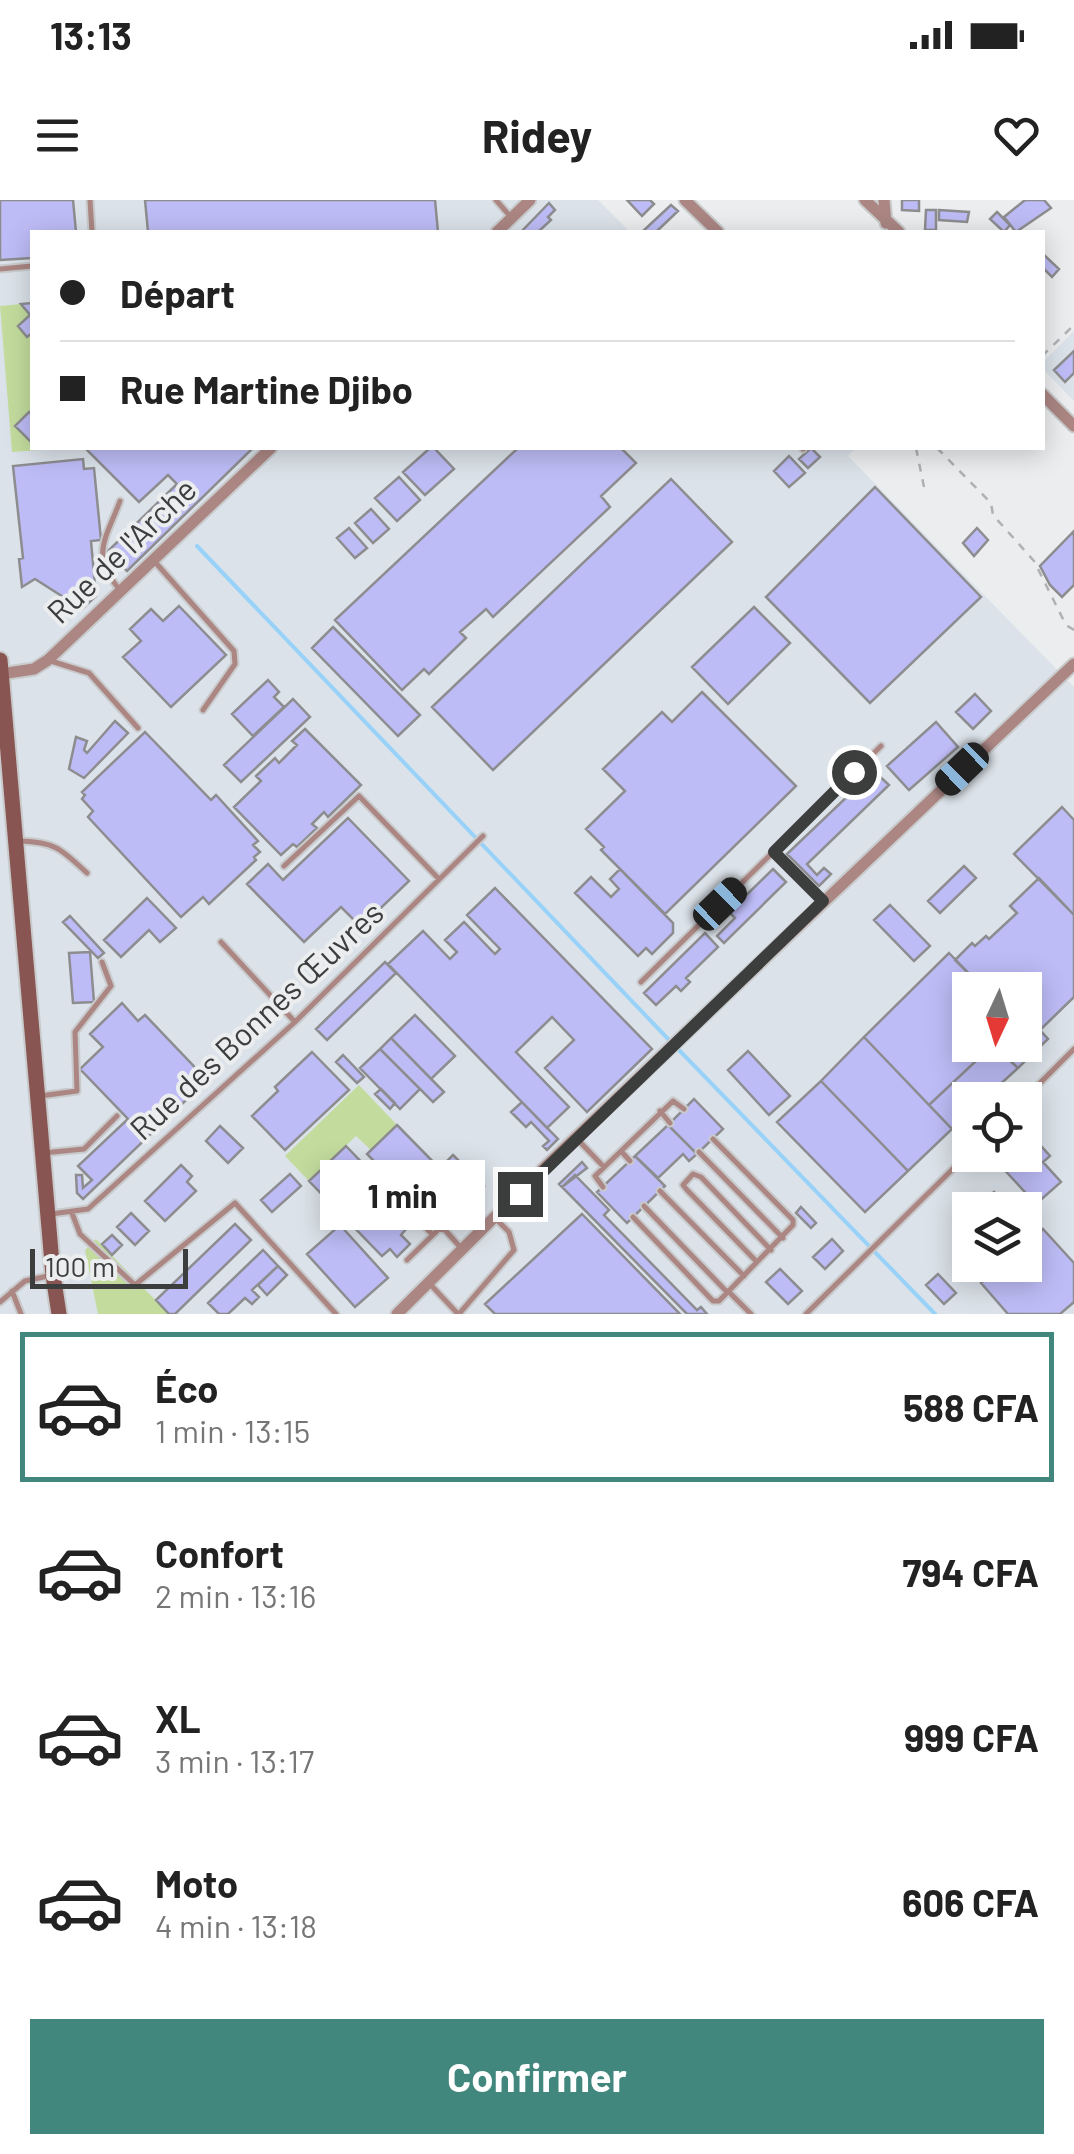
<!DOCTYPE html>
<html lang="fr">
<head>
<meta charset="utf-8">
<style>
	body { margin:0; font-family:Barlow,sans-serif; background:#f6f6f6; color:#222; height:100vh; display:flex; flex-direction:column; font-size:38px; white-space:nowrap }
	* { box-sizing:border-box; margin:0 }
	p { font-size:32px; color:#767676 }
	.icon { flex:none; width:55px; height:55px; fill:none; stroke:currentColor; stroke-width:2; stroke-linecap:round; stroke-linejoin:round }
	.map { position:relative; height:1114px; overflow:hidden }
	.side { display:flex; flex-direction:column; background:#fff; flex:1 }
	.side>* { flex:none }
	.hud { position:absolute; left:30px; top:30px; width:1015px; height:220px; border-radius:0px; box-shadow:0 5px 25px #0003; display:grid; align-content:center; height:220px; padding:0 30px; background:#fff }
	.needle { width:65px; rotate:184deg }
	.buttons { position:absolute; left:952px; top:772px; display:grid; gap:20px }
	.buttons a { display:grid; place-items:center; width:90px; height:90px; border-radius:0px; background:#fff; box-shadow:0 5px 25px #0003; font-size:50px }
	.scale { position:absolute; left:30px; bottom:25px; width:158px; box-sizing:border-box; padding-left:10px; border:5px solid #3c3d3d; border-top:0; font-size:28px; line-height:35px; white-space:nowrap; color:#3c3d3d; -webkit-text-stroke:8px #ebedef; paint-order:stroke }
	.end { position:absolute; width:45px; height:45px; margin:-22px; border:12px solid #3c3d3d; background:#fff; box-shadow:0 0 0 5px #fff }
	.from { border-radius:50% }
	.bubble { position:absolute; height:70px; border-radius:0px; background:#fff; box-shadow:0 5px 25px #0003; font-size:32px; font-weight:700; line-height:70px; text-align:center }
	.car { position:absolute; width:30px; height:60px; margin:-30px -15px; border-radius:12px; box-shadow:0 0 8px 2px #0007; background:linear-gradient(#222 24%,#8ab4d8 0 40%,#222 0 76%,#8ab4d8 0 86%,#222 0) }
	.hud b { display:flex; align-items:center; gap:35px; height:95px; font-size:38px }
	.hud b+b { border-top:2px solid #e0e0e0 }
	.hud i { width:25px; height:25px; background:#222 }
	ul { padding:18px 0 0; list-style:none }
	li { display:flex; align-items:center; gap:30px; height:150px; margin:0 20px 15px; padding:0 10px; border:5px solid transparent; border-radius:0px }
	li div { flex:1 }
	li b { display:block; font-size:38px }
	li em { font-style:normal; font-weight:700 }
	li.selected { border-color:#41877d }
	li>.icon { width:90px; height:90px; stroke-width:1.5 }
	.cta { display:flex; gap:20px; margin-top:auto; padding:20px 30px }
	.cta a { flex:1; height:115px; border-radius:0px; background:#41877d; color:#fff; font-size:40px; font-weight:700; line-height:115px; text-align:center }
	.status { display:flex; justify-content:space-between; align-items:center; height:70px; padding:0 50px; background:#fff; direction:ltr }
	.status svg { height:28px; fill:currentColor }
	header { display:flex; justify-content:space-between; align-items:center; height:130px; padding:0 30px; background:#fff; font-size:45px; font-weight:700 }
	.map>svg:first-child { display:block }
	.built { fill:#dbe2e9; fill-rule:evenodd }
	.green { fill:#c3dc9d }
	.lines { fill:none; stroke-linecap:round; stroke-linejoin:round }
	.stream { stroke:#98d2f9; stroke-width:4 }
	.building { fill:#bdbcf6; stroke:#8d8d90; stroke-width:2.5 }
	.lane-casing { stroke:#c8cacb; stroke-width:9 }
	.street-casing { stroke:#c8cacb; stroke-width:15 }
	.secondary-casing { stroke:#c8cacb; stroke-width:19 }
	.path { stroke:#b0b1b3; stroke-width:2.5; stroke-dasharray:8 8; stroke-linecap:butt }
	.lane { stroke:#ab8683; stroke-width:5 }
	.street { stroke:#ab8683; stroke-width:11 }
	.secondary { stroke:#885552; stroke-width:15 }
	.route { stroke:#3c3d3d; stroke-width:12 }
	.labels { text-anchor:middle; stroke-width:8; stroke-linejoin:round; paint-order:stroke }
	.street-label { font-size:32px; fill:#3c3d3d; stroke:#ebedef }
</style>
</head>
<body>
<div class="status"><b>13:13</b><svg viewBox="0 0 49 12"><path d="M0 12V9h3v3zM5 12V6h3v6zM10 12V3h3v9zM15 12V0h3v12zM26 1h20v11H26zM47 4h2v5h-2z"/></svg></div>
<header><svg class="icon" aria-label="menu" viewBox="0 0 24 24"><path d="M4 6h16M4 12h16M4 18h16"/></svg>Ridey<svg class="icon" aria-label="heart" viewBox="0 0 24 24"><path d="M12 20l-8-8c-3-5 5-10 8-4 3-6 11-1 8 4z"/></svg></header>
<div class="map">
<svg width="1074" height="1114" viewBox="0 0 1074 1114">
	<rect width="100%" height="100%" fill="#ebedef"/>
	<!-- built -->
	<path class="built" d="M 0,0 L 598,0 L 630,32 L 32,32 L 32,248 L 855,248 L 848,256 L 1074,487 L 1074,1114 L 0,1114 ZM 970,790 L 1025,790 L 1025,845 L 970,845 ZM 970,900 L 1025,900 L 1025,955 L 970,955 ZM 970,1010 L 1025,1010 L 1025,1065 L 970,1065 Z
		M 1074,131 L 1074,201 L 1043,169 L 1043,162 Z"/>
	<!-- green -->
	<path class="green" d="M 21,104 L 30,115 L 18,126 L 27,136 L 32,133 L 32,215 L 29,212 L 16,226 L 32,243 L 32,248 L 40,250 L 12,252 L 0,106 Z
		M 359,885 L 397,925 L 371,950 L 356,936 L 309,981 L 285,956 Z
		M 96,1039 L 169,1114 L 98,1114 L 85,1050 Z"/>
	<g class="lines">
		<!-- stream -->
		<path class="stream" d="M 197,346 L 670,841
			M 677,848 L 935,1114"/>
	</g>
	<!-- building -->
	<path class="building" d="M 0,0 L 73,0 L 76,32 L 32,32 L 32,58 L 0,60 Z
		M 145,0 L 435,0 L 438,32 L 148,32 Z
		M 627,0 L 650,0 L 654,4 L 642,16 Z
		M 902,0 L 919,0 L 919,11 L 902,10 Z
		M 1025,0 L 1044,0 L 1051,8 L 1016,32 L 1004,17 Z
		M 549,3 L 555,10 L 548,17 L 551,20 L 538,32 L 521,32 Z
		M 671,5 L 678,11 L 656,32 L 642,32 Z
		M 926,10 L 936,10 L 936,30 L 925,30 Z
		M 939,10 L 969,12 L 967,22 L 939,20 Z
		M 997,12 L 1010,25 L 1004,32 L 990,19 Z
		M 1043,54 L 1059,69 L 1052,77 L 1042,67 Z
		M 32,103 L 32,133 L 27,137 L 18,126 L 30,115 L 21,104 Z
		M 1074,151 L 1074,173 L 1065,182 L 1054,170 Z
		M 29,212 L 32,215 L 32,243 L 15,226 Z
		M 85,248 L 253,248 L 127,371 L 107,352 L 177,284 L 168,275 L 139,302 Z
		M 430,248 L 434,248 L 454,269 L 425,295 L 403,272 Z
		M 518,248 L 621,248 L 636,263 L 601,296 L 610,307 L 493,417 L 486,409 L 460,432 L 466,438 L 429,474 L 424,469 L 402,490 L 335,420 Z
		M 811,248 L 820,257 L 808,268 L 799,259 Z
		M 789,256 L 805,273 L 789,287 L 774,271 Z
		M 83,259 L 84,269 L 94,268 L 101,340 L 91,341 L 96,396 L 82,409 L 35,379 L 22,387 L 19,359 L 23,358 L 13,266 Z
		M 399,277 L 420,300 L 397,321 L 375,298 Z
		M 671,279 L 732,342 L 493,570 L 432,507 Z
		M 875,287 L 981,397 L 870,503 L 766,397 Z
		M 371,309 L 389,329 L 373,343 L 355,323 Z
		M 349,328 L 367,348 L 355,358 L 337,338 Z
		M 977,328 L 988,340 L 974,356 L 963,343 Z
		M 1074,331 L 1074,385 L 1062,397 L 1050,385 L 1040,366 Z
		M 179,406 L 226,455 L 171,507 L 123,457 L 141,441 L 130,429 L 151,409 L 163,421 Z
		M 754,407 L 790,443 L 728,504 L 692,467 Z
		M 333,427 L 420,515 L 398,536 L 312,448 Z
		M 268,480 L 279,492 L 274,497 L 284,507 L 253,536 L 232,514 Z
		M 702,492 L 796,586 L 665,714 L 601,650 L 604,647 L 586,629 L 625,591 L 603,569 L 662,512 L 672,522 Z
		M 975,494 L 991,511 L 973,529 L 956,512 Z
		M 293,499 L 310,517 L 241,582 L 224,565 Z
		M 115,521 L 128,533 L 84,578 L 69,569 L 76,537 L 87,541 L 84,550 L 87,553 Z
		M 936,522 L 958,547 L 909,590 L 887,566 Z
		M 305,529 L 361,585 L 328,617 L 324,612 L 312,624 L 317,628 L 297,647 L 293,644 L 281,655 L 234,607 L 261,581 L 256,576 L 275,558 L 279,563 L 297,545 L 292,541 Z
		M 145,532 L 211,600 L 216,595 L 258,641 L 253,645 L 260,652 L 254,657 L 256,660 L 209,704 L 203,697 L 181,717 L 88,617 L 93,611 L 82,599 L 85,595 L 82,592 Z
		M 874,571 L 889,585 L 807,664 L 817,675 L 824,668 L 831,674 L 819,686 L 787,654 Z
		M 1062,607 L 1074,620 L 1074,715 L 1014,654 Z
		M 348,618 L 409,681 L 361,727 L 341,707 L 304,742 L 247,684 L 268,664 L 283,680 Z
		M 964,666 L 976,678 L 940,713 L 928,701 Z
		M 620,669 L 673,723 L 673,733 L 652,754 L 646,748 L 638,756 L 575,693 L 591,677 L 611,697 L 619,689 L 610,679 Z
		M 773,669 L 786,682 L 724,743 L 717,736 L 735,718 L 729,712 Z
		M 1039,678 L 1074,715 L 1074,797 L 1040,830 L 1048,839 L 1018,868 L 995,845 L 1025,845 L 1025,790 L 985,790 L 955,760 L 972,743 L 975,746 L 986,736 L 989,739 L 1017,713 L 1010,706 Z
		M 495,688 L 652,849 L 587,912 L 545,868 L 574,840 L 552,817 L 516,852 L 569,907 L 547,928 L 388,764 L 423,731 L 450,759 L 457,752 L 445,740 L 464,722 L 495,754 L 500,749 L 467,715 Z
		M 147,698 L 176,728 L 160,742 L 149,730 L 121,757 L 104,740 Z
		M 890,705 L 930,746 L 914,761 L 874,720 Z
		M 70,716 L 104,753 L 98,758 L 63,722 Z
		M 705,733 L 718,747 L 686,778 L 690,782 L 681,791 L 676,786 L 656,805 L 644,793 Z
		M 90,752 L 94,802 L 73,803 L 69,753 Z
		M 949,753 L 985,790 L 970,790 L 970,845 L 993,845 L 929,905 L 864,837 Z
		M 385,762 L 396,773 L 327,840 L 316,829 Z
		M 122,803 L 138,821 L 145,815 L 207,880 L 83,999 L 77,993 L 76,975 L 82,975 L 83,988 L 92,980 L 78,966 L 128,919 L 80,869 L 103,847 L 90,834 Z
		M 415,815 L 455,856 L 431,879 L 391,838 Z
		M 864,837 L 952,929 L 908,971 L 821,881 Z
		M 391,838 L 444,892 L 433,902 L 380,849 Z
		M 993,845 L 1018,868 L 983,900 L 970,900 L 970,913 L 952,929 L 929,905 Z
		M 380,849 L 420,889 L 400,909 L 360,868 Z
		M 748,851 L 790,896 L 769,915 L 728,870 Z
		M 312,852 L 349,890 L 285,950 L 252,916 L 278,891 L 275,887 Z
		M 343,855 L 364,877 L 357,883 L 336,862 Z
		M 821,881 L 908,971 L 865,1012 L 777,922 Z
		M 381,889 L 395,903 L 390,909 L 375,894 Z
		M 694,899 L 723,929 L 697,954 L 668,925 Z
		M 522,902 L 558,939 L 547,950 L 543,946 L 549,941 L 531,922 L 526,927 L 511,912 Z
		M 397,925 L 450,979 L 432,997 L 440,1005 L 428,1016 L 367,954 Z
		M 668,925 L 697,954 L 689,961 L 683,954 L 658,978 L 635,956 Z
		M 220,926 L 243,948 L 228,963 L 206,941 Z
		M 1033,937 L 1050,956 L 1043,962 L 1061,982 L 1036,1004 L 1000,965 L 1012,955 L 1025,955 L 1025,944 Z
		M 346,946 L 373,974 L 377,971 L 383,977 L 369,991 L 406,1029 L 401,1035 L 410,1044 L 397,1057 L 390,1049 L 382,1056 L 309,981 Z
		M 453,955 L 484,986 L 476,994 L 445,963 Z
		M 635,956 L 665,986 L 627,1023 L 597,992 Z
		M 582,962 L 587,968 L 562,987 L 559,984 Z
		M 181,965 L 192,976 L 187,982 L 196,991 L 165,1021 L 145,1001 Z
		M 290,974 L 301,986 L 272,1012 L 261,1000 Z
		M 575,975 L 609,1010 L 604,1015 L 697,1110 L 701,1107 L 707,1114 L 687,1114 L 562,987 Z
		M 994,992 L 1012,1010 L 976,1010 Z
		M 801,1007 L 816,1023 L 811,1028 L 796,1013 Z
		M 131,1013 L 149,1031 L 135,1045 L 117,1027 Z
		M 582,1014 L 680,1114 L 495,1114 L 485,1104 Z
		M 235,1024 L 251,1040 L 175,1114 L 169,1114 L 156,1100 Z
		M 340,1025 L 388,1078 L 355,1107 L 307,1054 Z
		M 1043,1029 L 1074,1063 L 1074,1102 L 1060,1114 L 1008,1114 L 981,1083 L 1002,1065 L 1025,1065 L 1025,1045 Z
		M 112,1035 L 122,1045 L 112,1055 L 102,1044 Z
		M 832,1039 L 843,1051 L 825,1069 L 813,1057 Z
		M 263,1050 L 278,1066 L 252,1090 L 259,1097 L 252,1104 L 245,1098 L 228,1114 L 219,1114 L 208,1103 Z
		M 278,1066 L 287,1075 L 267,1095 L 258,1085 Z
		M 780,1069 L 802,1091 L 788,1104 L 766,1082 Z
		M 938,1074 L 956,1093 L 944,1104 L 926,1085 Z"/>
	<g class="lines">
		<!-- lane casing -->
		<g class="lane-casing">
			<path id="lane" d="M 90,0 L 92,32
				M 496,0 L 510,16
				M 0,69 L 32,66
				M 803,248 L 803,249
				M 155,362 L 234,451 L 235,464 L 203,510
				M 119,389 C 90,354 106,339 120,301
				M 51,461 L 89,473 L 138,528
				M 21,641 C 56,642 62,650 87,673
				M 774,652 L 823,701
				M 284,666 L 359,596 L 439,679
				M 221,742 L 295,822
				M 641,782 L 881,546
				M 40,896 L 77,891 L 75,832 L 111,786 L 102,762
				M 1023,900 L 1074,849
				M 660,911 L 670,923
				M 578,940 L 604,967
				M 621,951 L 630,961
				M 699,952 L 783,1038
				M 43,953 L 84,949 L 117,916
				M 603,987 L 595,976 L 673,901 L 684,909
				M 660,991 L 744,1076
				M 392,993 L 432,1034
				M 644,1006 L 727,1092
				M 72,1013 L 80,1034 L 135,1085 L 235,1003 L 336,1114
				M 51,1014 L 88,1009 L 295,822 L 483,636
				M 633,1017 L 713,1101 L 719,1101 L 793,1025 L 793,1020 L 713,939
				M 407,1060 L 439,1029 L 445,1030 L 461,1048
				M 757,1062 L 687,990 L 683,985 L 693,974 L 701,977 L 771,1050
				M 429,1083 L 458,1114
				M 12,1091 L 21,1114
				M 728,1091 L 751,1114
				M 0,1102 L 25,1081 L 48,1076
				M 459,1114 L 514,1050 L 509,1032 L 495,1018
				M 806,1114 L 970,952"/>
		</g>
		<!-- street casing -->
		<g class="street-casing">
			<path id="street" d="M 685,0 L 718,32
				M 865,0 L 899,32
				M 884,0 L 886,23
				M 497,32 L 530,0
				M 1042,194 L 1074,226
				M 1,474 L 34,469 L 48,460 L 271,248
				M 397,1114 L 543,969 L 1074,464"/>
		</g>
		<!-- secondary casing -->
		<g class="secondary-casing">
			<path id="secondary" d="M 0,460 L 53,1075 L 59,1114"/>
		</g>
		<!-- path -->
		<path class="path" d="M 1042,156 L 1074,125
			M 916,248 L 924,287
			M 937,248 L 991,303 L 993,315 L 1034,361 L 1066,425 L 1074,430"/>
		<!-- lane -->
		<use href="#lane" class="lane"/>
		<!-- street -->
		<use href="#street" class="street"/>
		<!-- secondary -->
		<use href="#secondary" class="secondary"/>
	</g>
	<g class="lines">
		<!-- route -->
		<path class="route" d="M 520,994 L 823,701 L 774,652 L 854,572"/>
	</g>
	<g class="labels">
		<!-- street labels -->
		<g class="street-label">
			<text transform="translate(122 351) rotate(-44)" y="11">Rue de l'Arche</text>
			<text transform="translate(257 821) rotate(-43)" y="11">Rue des Bonnes Œuvres</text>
		</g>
	</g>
</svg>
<div class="buttons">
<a><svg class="needle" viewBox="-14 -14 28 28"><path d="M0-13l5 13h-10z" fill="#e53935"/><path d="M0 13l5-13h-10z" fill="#767676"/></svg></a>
<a><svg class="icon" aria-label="locate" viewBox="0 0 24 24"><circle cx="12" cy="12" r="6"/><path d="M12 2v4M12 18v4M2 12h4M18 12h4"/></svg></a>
<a><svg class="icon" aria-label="layers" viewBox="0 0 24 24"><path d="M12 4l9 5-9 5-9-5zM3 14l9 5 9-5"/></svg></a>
</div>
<div class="scale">100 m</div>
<i class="end from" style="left:854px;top:572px"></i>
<i class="end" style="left:520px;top:994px"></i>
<div class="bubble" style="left:320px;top:960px;width:165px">1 min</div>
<i class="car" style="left:962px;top:569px;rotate:226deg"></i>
<i class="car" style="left:720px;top:704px;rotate:46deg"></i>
<div class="hud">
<b><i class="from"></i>Départ</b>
<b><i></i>Rue Martine Djibo</b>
</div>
</div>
<section class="side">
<ul>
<li class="selected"><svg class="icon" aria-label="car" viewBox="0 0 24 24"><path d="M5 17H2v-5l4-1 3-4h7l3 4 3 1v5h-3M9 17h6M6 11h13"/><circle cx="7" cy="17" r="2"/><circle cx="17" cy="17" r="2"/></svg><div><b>Éco</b><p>1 min · 13:15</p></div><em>588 CFA</em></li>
<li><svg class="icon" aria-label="car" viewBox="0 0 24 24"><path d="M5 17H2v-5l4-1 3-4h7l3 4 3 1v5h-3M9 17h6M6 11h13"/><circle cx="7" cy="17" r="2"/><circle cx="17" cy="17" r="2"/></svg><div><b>Confort</b><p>2 min · 13:16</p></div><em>794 CFA</em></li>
<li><svg class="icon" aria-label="car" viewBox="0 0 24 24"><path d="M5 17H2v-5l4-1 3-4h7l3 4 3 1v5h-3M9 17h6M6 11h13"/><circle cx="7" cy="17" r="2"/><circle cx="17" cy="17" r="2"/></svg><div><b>XL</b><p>3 min · 13:17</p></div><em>999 CFA</em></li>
<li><svg class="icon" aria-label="car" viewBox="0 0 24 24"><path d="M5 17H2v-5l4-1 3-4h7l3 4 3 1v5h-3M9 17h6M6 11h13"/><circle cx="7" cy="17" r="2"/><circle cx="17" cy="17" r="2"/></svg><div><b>Moto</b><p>4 min · 13:18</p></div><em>606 CFA</em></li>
</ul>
<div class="cta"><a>Confirmer</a></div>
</section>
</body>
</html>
